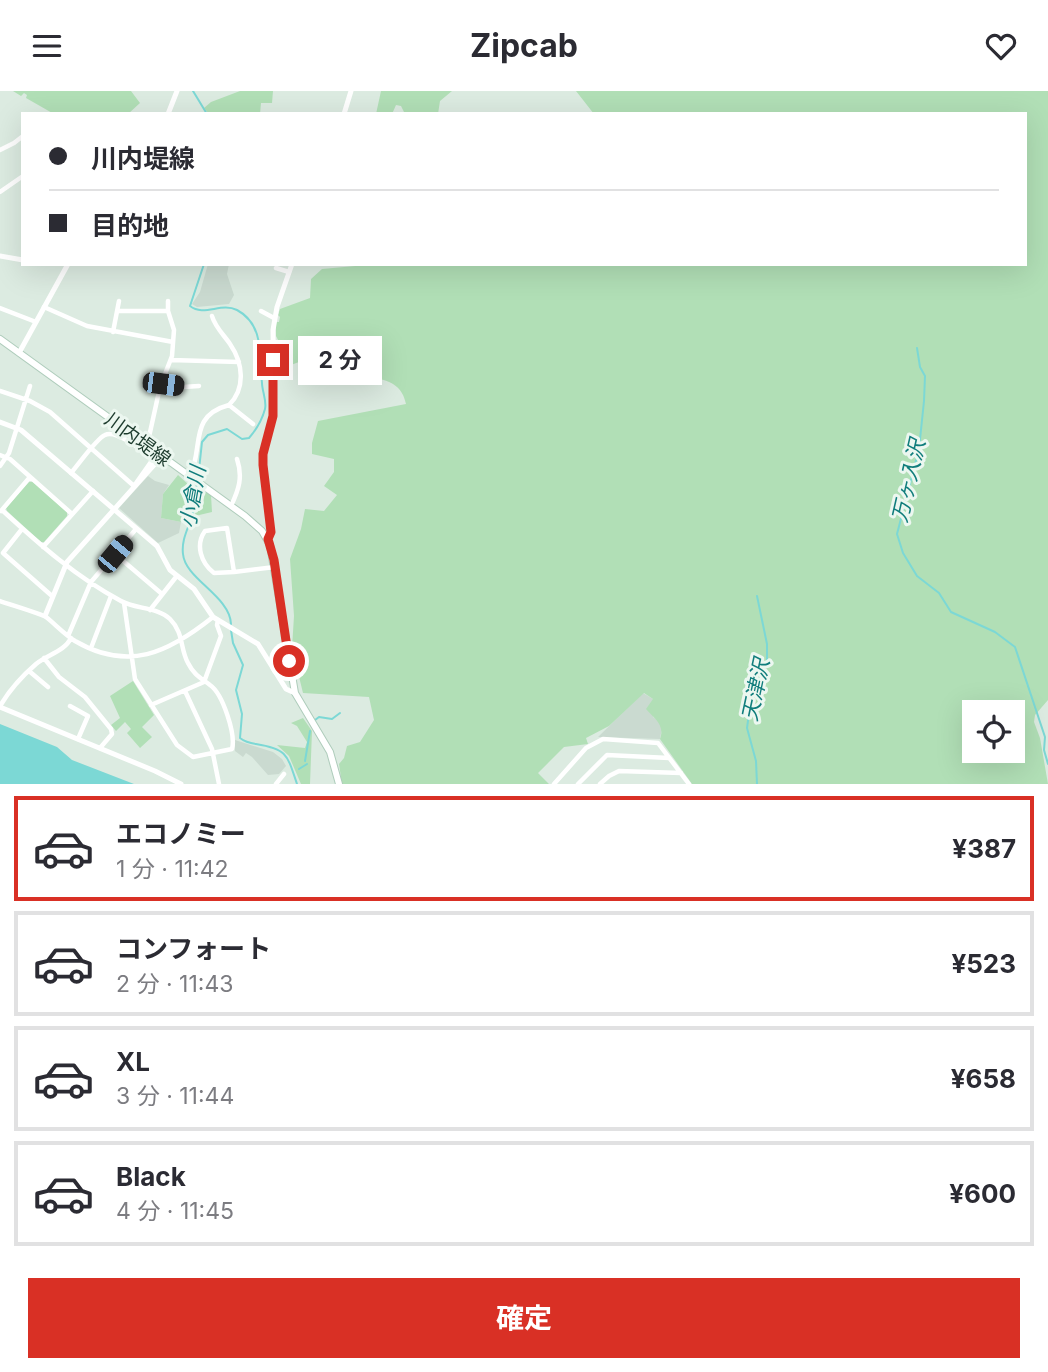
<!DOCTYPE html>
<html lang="ja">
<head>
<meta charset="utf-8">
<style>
	body { margin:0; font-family:Inter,"Noto Sans JP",sans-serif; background:#f7f7f7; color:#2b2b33; height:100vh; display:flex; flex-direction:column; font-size:26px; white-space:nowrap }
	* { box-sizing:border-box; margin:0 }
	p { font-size:23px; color:#7c7c81 }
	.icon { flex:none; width:38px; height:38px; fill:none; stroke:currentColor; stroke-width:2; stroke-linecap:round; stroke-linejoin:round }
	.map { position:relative; height:693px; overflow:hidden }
	.panel { display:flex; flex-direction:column; background:#fff; flex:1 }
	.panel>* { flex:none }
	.hud { position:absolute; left:21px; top:21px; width:1006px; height:154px; border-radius:0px; box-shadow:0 7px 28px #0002; display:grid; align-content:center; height:154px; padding:0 28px; background:#fff }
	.buttons { position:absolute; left:962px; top:609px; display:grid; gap:14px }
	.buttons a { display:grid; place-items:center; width:63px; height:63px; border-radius:0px; background:#fff; box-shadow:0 7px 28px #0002; font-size:35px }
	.end { position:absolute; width:32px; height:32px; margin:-16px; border:9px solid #d93025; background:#fff; box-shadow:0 0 0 4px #fff }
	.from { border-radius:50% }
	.bubble { position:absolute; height:49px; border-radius:0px; background:#fff; box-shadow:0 7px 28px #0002; font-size:23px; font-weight:700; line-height:49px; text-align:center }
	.car { position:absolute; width:21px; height:42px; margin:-21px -10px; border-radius:9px; box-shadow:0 0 5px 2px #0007; background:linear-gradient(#222 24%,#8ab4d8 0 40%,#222 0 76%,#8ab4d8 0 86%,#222 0) }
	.hud b { display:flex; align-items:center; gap:24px; height:66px; font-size:26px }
	.hud b+b { border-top:2px solid #e1e1e2 }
	.hud i { width:18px; height:18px; background:#2b2b33 }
	ul { padding:12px 0 0; list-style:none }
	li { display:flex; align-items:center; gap:21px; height:105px; margin:0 14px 10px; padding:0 14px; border:4px solid #e1e1e2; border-radius:0px }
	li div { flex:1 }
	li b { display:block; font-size:26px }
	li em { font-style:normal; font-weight:700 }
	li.current { border-color:#d93025 }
	li>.icon { width:63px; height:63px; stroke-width:1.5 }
	.primary-button { display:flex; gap:14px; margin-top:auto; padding:14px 28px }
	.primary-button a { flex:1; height:80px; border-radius:0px; background:#d93025; color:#fff; font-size:28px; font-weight:700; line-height:80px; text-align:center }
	header { display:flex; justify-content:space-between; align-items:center; height:91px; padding:0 28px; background:#fff; font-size:32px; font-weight:700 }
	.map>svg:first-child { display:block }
	.built { fill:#cadad0 }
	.green { fill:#b1dfb6; fill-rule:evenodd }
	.water { fill:#7cd8d5 }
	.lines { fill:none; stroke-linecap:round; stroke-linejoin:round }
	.stream { stroke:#7cd8d5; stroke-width:2 }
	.secondary-casing { stroke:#aeccbb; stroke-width:8 }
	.minor { stroke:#fff; stroke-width:4.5 }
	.tertiary { stroke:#fff; stroke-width:5 }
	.secondary { stroke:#fff; stroke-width:6 }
	.route { stroke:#d93025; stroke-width:9 }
	.labels { text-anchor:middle; stroke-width:6; stroke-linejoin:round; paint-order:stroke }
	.street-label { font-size:19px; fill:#1c3b2d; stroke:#ecf7f0 }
	.water-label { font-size:21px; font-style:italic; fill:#107d7c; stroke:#ecf7f0 }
</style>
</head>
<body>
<header><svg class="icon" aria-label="menu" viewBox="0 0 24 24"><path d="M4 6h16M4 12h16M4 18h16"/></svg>Zipcab<svg class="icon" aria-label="heart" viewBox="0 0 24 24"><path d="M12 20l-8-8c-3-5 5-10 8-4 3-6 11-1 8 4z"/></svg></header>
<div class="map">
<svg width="1048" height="693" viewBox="0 0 1048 693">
	<rect width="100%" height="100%" fill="#dcebe1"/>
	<!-- built -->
	<path class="built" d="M 208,173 L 229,173 L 227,183 L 234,204 L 229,213 L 197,216 L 192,213 L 200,201 Z
		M 148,385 L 155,390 L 169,394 L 163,403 L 161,427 L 181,431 L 179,442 L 158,452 L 119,417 Z
		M 643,602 L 653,608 L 653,626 L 659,630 L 662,637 L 660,648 L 598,646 Z
		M 235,649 L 273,661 L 282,668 L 286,675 L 279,683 L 268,684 L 252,666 L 246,662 L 243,666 L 235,660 Z"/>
	<!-- green -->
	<path class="green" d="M 13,0 L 131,0 L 140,12 L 128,23 L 54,23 L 26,7 L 27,4 L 24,2 L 21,5 Z
		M 240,0 L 273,0 L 272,12 L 261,12 L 260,23 L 209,23 L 204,17 L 211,11 Z
		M 381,0 L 452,0 L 440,10 L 438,23 L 405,23 L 401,15 L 396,14 L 392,23 L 376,23 Z
		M 576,0 L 1048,0 L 1048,609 L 1035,624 L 1034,631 L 1040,647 L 1048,693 L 692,693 L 660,648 C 665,634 655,628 646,618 L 653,608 L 644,602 L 609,635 L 586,647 L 588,653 L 564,656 L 538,682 L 549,693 L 342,693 L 339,673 L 344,667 L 347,655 L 360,651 L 374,629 L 369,606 L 303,602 L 292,557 L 294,525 L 290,468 L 301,438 L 305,418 L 324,420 L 337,404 L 324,395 L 334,381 L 334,368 L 312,363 L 312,352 L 318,330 L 406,313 C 400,278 356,290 331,279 C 324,276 318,270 312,266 L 291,274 L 276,245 L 276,231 L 279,231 L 280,226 L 278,224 L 280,218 L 310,207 L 311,188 L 322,178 L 377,173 L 1026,173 L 1026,23 L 594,23 ZM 975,621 L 1013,621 L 1013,660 L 975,660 Z
		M 178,384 L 189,394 L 181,431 L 161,427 L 163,403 Z
		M 29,391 L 33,391 L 67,421 L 67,425 L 44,451 L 41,451 L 7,420 L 6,417 Z
		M 198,397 L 211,404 L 212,421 L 195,425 Z
		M 133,590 L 154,624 L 142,636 L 152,646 L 140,657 L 127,642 L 131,638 L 125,631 L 116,640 L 111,634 L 120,627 L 110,605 Z
		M 303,627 L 312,640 L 310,693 L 301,693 L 289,665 L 277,654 L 305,657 L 307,651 L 297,635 L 291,632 Z"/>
	<!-- water -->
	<path class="water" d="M 0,633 L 57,656 L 72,669 L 134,693 L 0,693 Z"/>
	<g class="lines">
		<!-- stream -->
		<path class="stream" d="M 193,0 L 207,23
			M 917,257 L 920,276 L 925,285 L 924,310 L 919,358 L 897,443 L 903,462 L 917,485 L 939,502 L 951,521 L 995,541 L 1015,556 L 1045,646 L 1044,659 L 1048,673
			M 198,388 L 202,351 L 208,344 L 227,338 L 242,348 L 249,347 C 256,339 262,329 265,318 C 267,310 262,300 262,292 C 259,266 265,234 237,219 C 221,211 204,226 190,215 L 204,173
			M 197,394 C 194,403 195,412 193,421 C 190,435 181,447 183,463 C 185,488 230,505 231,533
			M 757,505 L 767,553 L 767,569 L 750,615 L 747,637 L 756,670 L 757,693
			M 231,539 L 233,552 L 243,574 L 236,599 L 242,623 L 240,647 C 245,651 249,652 256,653 C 287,658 287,663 297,693
			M 315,629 L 319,626 L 332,628 L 340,622
			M 305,670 L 310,640
			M 299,678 L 307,673"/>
		<!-- secondary casing -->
		<g class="secondary-casing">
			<path id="secondary" d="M 0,248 L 245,425 L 262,440 L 270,454 L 295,602 L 330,661 L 339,693"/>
		</g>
		<!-- minor -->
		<path class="minor" d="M 0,59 L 14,52 L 23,45
			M 0,101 L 23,85
			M 276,177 L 289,181
			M 44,216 L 87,235 L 173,251
			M 0,217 L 36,231
			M 118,220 L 168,220
			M 261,220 L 274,227
			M 113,241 L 119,210
			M 171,269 L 239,271
			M 161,293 L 183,296 L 199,295
			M 0,300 L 30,310 L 50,321 L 134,395 L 153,368 C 144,361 117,338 105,344 C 96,348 79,373 71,382
			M 229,314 L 253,333
			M 147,355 L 160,296 L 172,265 L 174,239 L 168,220 L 168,210
			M 0,364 L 10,368 L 72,423
			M 0,375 L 9,362 L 30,295
			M 190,385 C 204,356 188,325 229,314 C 246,297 243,272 230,253 C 224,244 215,236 212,225
			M 231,415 C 239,398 243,386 237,368
			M 2,419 C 39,453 76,486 121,510 C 135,518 158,516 170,528 C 184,542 180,558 188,572 C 194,584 201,587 210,594 C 223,603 236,644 232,658 L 193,666 L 177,654 L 135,588 L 124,512
			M 1,420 L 30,386
			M 227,437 L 234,481 L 214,482 C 201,472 195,454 205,440 Z
			M 22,438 L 3,462 L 52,505
			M 43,456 L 93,400
			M 115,463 L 162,503
			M 234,481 L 275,476
			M 0,510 C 8,513 42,523 46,526 C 55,533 64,543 75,550 C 128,581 168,562 213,526
			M 150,519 L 176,486
			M 68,545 L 91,491 L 136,438
			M 91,557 L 111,505
			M 44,567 L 59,586 L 85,606 L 111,638 L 112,643 L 100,657
			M 29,580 L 48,596
			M 185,600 L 212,658 L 219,693
			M 151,614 L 204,591 L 221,545 L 217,534 L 218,529
			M 0,615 C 10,598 21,586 36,573 C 47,564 65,560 71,547
			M 70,615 L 88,625 L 78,648
			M 276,693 L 284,683
			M 554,693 L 586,657 L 603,648 L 658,652 L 689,693
			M 578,693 L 607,664 L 669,667
			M 600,693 L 609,685 L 619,680 L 681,682"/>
		<!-- tertiary -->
		<path class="tertiary" d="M 168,23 L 177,0
			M 344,23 L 351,0
			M 0,165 L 23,169
			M 19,262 L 68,173
			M 0,331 L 21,339 L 157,455 L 170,479 L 194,498 L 213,526 L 258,553 L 286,598 L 295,602
			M 268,448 L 271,443 L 263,368 L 274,314 L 273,239 L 277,216 L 292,173
			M 45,525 L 67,471 L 162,365
			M 0,616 L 155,680 L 181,693"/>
		<!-- secondary -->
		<use href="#secondary" class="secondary"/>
	</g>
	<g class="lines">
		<!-- route -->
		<path class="route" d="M 273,269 L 273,325 L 263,363 L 263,374 L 271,441 L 268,448 L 274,469 L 289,570"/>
	</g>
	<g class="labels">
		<!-- street labels -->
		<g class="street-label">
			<text transform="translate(138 348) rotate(36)" y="7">川内堤線</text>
		</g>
		<!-- water labels -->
		<g class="water-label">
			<text transform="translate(909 390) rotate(-77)" y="7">万ヶ入沢</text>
			<text transform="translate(193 406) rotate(-80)" y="7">小倉川</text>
			<text transform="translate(756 599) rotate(-78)" y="7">天津沢</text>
		</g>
	</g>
</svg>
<div class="buttons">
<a><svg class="icon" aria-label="locate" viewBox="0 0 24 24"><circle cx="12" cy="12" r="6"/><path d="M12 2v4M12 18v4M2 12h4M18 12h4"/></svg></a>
</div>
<i class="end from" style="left:289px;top:570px"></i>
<i class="end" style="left:273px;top:269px"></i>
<div class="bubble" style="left:298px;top:245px;width:84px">2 分</div>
<i class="car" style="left:163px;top:293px;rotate:97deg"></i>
<i class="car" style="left:115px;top:463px;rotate:40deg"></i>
<div class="hud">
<b><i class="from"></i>川内堤線</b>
<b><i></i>目的地</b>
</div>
</div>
<section class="panel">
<ul>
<li class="current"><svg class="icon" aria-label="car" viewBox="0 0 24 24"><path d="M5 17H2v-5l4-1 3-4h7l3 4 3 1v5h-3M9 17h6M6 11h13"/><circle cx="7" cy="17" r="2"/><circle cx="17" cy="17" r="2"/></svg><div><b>エコノミー</b><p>1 分 · 11:42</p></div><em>¥387</em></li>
<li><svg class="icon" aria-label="car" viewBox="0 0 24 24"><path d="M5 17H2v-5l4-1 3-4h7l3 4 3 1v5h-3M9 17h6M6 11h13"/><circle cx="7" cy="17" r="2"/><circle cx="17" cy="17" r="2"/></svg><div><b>コンフォート</b><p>2 分 · 11:43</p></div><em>¥523</em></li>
<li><svg class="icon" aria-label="car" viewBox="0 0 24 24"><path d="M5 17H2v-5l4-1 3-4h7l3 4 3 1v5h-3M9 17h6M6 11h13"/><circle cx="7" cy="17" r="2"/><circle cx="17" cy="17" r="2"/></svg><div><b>XL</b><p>3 分 · 11:44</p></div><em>¥658</em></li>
<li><svg class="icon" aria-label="car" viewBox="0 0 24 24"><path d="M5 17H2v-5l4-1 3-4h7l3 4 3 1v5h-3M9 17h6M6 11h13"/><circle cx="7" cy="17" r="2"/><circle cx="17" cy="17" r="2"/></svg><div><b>Black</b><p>4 分 · 11:45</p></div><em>¥600</em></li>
</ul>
<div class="primary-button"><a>確定</a></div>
</section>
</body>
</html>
